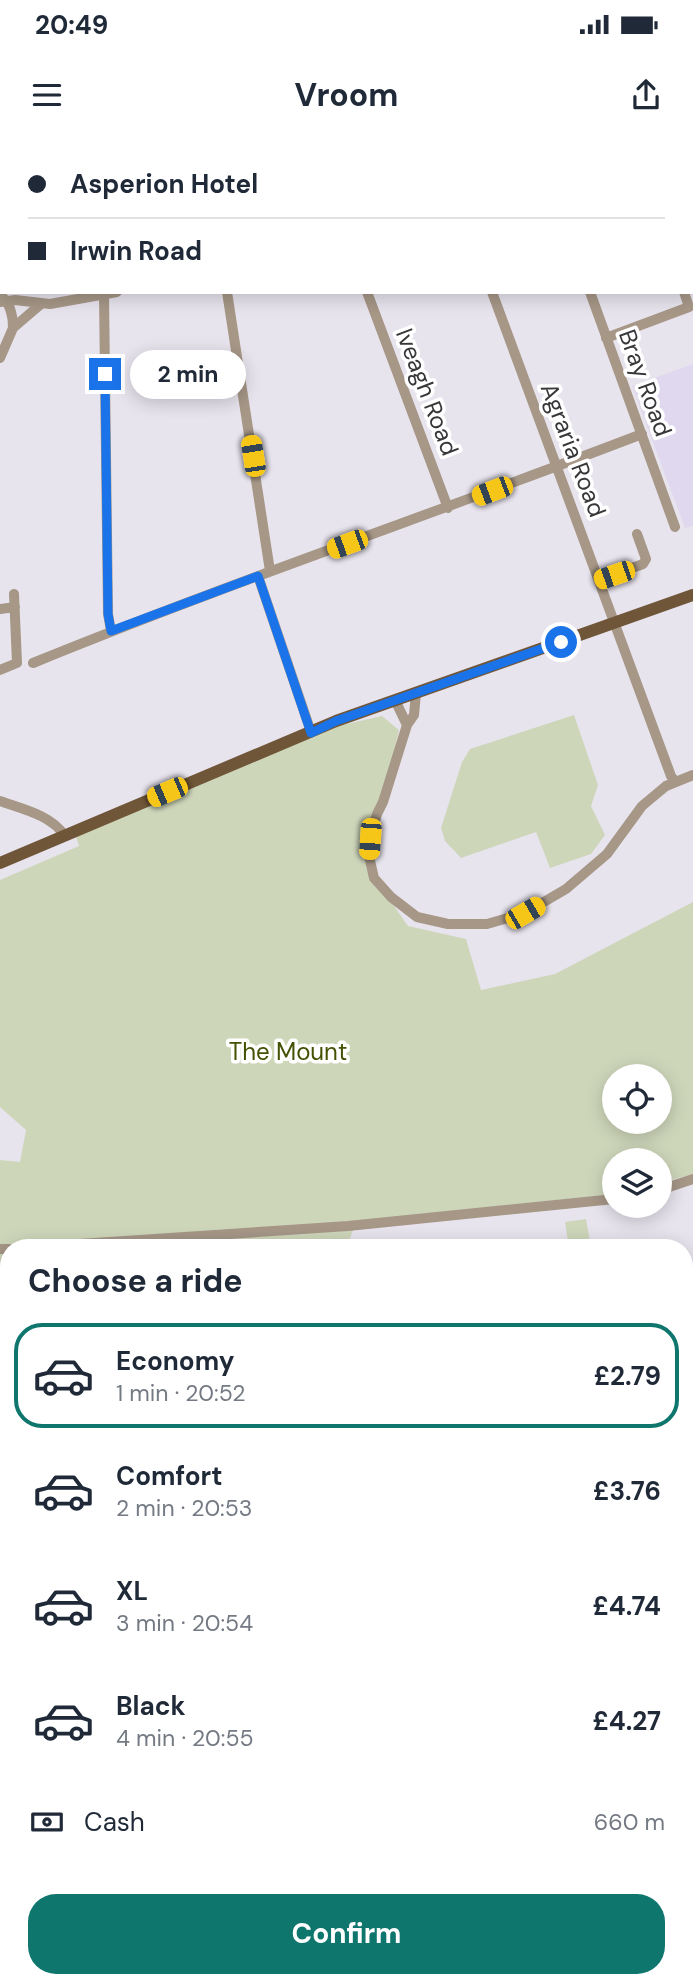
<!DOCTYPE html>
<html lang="en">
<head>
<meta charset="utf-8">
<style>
	body { margin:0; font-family:"DM Sans",sans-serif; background:#f2f2f3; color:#1f2937; height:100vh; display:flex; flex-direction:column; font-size:26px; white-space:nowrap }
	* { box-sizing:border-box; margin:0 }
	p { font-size:23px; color:#747a83 }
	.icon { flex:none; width:38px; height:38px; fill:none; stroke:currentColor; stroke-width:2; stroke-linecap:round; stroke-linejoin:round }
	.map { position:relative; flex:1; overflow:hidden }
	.details { position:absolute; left:0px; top:1099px; width:693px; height:749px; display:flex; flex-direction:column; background:#fff; border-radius:28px 28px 0 0; box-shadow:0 4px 18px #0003 }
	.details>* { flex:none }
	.hud { position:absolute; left:0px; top:0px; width:693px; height:154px; box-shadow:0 4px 18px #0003; display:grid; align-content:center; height:154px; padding:0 28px; background:#fff }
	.buttons { position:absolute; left:602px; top:924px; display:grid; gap:14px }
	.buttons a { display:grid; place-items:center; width:70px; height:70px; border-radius:50%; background:#fff; box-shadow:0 4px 18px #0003; font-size:35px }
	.end { position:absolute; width:32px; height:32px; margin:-16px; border:9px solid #1a73e8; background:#fff; box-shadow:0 0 0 4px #fff }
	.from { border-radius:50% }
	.bubble { position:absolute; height:49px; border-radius:24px; background:#fff; box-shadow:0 4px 18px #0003; font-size:23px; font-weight:700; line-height:49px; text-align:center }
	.car { position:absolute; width:21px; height:42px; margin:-21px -10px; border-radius:9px; box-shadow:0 0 5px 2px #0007; background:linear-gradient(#f5c518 24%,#345 0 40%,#f5c518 0 76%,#345 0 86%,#f5c518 0) }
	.hud b { display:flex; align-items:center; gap:24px; height:66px; font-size:26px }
	.hud b+b { border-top:2px solid #e0e1e3 }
	.hud i { width:18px; height:18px; background:#1f2937 }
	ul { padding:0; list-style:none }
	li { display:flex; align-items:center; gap:21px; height:105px; margin:0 14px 10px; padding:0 14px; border:4px solid transparent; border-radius:28px }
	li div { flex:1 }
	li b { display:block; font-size:26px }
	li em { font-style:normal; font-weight:700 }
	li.current { border-color:#0f766e }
	li>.icon { width:63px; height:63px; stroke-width:1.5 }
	h2 { padding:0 28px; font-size:32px; line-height:84px }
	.pay { display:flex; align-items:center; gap:18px; height:77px; padding:0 28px; font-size:26px }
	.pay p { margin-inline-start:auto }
	.button { display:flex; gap:14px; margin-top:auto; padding:14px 28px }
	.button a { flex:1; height:80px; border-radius:28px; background:#0f766e; color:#fff; font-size:28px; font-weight:700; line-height:80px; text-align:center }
	.status { display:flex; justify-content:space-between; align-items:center; height:49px; padding:0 35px; background:#fff; direction:ltr }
	.status svg { height:19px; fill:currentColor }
	header { display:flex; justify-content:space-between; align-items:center; height:91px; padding:0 28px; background:#fff; font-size:32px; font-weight:700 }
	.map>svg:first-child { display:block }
	.medical { fill:#dfd8ee }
	.green { fill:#ced6ba; fill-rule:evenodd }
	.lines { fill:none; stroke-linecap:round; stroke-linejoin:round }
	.minor { stroke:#a69787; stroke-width:10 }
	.major { stroke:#705638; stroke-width:12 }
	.route { stroke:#1a73e8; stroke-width:9 }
	.labels { text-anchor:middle; stroke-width:7; stroke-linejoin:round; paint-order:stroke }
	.street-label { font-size:24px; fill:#373639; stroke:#fff }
	.park-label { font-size:24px; fill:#445204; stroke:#fff }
</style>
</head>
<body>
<div class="status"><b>20:49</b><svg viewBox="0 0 49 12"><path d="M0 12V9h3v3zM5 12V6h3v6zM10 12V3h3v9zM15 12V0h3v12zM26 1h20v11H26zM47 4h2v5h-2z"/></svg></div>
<header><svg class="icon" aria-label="menu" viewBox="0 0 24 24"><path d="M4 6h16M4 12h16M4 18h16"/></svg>Vroom<svg class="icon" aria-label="share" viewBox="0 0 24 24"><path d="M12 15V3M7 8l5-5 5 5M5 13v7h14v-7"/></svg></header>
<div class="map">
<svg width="693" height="1848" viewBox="0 0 693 1848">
	<rect width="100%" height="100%" fill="#e8e4ee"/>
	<!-- medical -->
	<path class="medical" d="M 693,224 L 693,386 L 685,388 L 632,246 Z"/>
	<!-- green -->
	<path class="green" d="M 574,575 L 598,645 L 591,666 L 605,695 L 591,714 L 550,728 L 536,692 L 461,718 L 445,701 L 441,688 L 462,622 L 470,609 Z
		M 382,576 L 399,590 L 382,662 L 370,699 L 374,737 L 408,786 L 466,799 L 481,850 L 555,834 L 693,762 L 693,1034 L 660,1043 L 660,1020 L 614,1020 L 614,1054 L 356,1081 L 347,1107 L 9,1108 L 9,1131 L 0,1133 L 0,1020 L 20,1022 L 26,990 L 0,967 L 0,740 L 79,706 L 75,693 L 338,586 ZM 614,936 L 660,936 L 660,982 L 614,982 Z
		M 586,1079 L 591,1108 L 569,1108 L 565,1082 Z
		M 693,1767 L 693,1848 L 330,1848 L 353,1839 L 684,1839 L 684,1769 Z"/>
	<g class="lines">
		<!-- minor -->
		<path class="minor" d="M 90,0 L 91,2
			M 292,0 L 294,2
			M 606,0 L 607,2
			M 266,2 L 268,0
			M 674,2 L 679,0
			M 227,152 L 270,431
			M 367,152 L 448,368
			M 492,152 L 671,636 L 675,641
			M 590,152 L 675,387
			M 104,155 L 108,474 L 111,491
			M 1,156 C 11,164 13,177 13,188
			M 0,162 L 15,160 L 50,164 L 117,152
			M 606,198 L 689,167 L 684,152
			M 0,218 L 13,188 L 41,164
			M 258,436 L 311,592
			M 600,440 L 643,424 L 646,419 L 637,394
			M 0,469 L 15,467
			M 33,523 C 234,441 439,372 642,294
			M 0,530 L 17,523 L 14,454
			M 416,553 L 414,575 L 407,585 L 383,662 L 377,674 L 370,699 L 369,716 L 374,738 L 391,757 L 417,777 L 448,784 L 487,784 L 525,773 L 566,749 L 607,714 L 642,666 L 666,646 L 693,635
			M 395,560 L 407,585
			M 0,661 C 22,669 51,675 64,695
			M 660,1050 L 693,1039
			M 19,1108 L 348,1086 L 614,1059
			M 0,1109 L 9,1109
			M 684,1206 L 693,1204
			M 684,1373 L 693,1374
			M 684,1545 L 693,1546"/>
		<!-- major -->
		<path class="major" d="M 0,723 L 336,581 L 693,455"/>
	</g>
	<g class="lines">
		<!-- route -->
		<path class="route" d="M 105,234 L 108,474 L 111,491 L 258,436 L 311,593 L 336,581 L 561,502"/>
	</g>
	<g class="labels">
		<!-- street labels -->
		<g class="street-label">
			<text transform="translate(645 243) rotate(70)" y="8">Bray Road</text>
			<text transform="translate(427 252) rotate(69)" y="8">Iveagh Road</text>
			<text transform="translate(573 310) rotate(69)" y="8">Agraria Road</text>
		</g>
		<!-- park labels -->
		<g class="park-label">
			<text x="288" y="920">The Mount</text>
		</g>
	</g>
</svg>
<div class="buttons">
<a><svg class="icon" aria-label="locate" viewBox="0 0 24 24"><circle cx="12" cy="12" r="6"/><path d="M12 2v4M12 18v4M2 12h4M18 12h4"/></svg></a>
<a><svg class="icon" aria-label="layers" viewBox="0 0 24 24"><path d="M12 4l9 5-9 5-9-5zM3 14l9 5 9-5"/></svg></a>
</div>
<i class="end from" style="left:561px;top:502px"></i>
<i class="end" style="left:105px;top:234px"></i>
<div class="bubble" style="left:130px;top:210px;width:116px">2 min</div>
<i class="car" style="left:253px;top:316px;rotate:351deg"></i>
<i class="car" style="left:492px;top:351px;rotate:249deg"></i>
<i class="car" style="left:347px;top:404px;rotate:250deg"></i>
<i class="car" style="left:614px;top:435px;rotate:251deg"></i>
<i class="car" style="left:167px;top:652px;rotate:247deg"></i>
<i class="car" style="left:370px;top:699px;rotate:184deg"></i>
<i class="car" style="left:525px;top:773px;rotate:60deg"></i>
<div class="hud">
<b><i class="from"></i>Asperion Hotel</b>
<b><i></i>Irwin Road</b>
</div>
<section class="details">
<h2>Choose a ride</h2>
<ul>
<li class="current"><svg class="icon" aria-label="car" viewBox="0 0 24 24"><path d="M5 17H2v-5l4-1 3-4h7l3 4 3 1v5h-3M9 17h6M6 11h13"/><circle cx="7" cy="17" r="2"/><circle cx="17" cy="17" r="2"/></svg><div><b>Economy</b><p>1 min · 20:52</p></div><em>£2.79</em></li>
<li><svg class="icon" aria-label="car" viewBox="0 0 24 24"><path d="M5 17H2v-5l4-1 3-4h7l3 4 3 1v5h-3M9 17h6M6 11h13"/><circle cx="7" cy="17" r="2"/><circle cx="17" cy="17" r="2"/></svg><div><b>Comfort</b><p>2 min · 20:53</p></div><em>£3.76</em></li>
<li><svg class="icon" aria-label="car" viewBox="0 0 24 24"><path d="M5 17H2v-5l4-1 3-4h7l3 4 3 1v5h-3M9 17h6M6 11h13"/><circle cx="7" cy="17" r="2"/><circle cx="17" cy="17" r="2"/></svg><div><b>XL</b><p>3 min · 20:54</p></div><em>£4.74</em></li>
<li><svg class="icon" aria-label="car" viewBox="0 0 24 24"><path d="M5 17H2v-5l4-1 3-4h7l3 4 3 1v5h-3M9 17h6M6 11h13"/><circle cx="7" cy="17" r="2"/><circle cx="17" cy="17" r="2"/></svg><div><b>Black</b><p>4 min · 20:55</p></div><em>£4.27</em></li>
</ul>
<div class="pay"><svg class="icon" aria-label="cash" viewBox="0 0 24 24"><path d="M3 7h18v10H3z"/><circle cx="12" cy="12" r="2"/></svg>Cash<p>660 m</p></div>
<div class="button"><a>Confirm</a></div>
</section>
</div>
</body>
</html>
